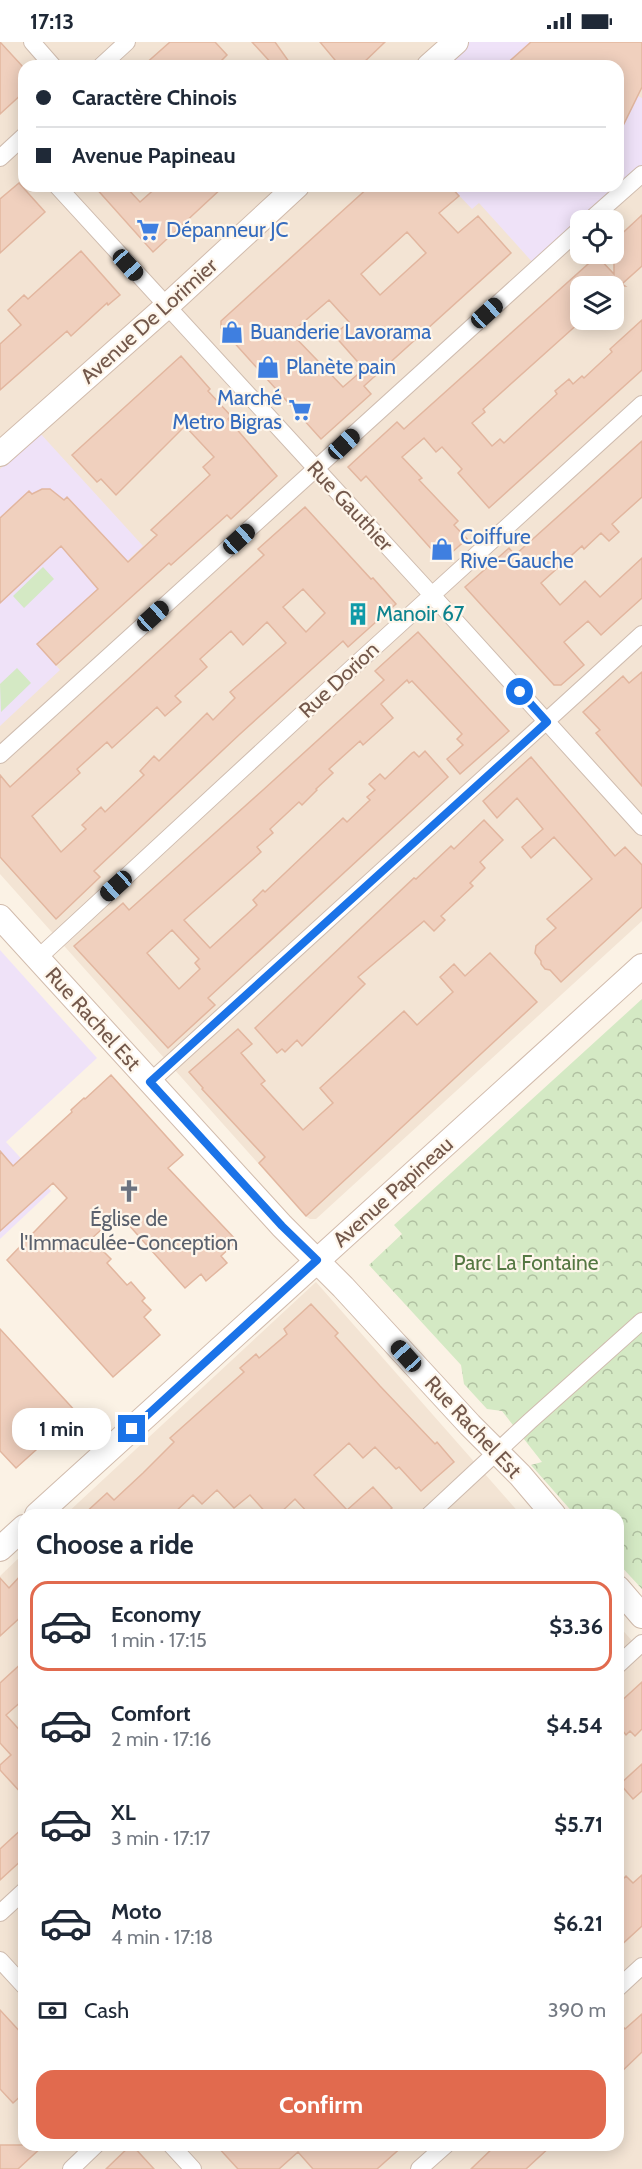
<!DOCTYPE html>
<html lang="en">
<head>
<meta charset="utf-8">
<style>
	body { margin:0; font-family:Cabin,sans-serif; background:#f2f2f3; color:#1f2937; height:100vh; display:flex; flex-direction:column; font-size:22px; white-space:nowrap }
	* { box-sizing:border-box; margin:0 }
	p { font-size:20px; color:#747a83 }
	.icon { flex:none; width:33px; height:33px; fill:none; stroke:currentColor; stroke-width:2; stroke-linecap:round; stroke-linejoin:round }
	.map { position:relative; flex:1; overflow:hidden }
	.side { position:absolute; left:18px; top:1467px; width:606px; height:642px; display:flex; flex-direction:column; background:#fff; border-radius:18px; box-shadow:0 3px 15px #0003 }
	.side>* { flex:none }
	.hud { position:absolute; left:18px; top:18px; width:606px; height:132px; border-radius:18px; box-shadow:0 3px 15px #0003; display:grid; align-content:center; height:132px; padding:0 18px; background:#fff }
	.tools { position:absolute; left:570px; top:168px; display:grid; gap:12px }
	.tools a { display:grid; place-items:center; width:54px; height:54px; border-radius:12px; background:#fff; box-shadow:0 3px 15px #0003; font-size:30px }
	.end { position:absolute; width:27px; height:27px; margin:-14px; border:8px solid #1a73e8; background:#fff; box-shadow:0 0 0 3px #fff }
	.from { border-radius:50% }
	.bubble { position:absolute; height:42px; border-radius:18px; background:#fff; box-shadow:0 3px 15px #0003; font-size:20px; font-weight:700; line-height:42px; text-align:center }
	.car { position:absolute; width:18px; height:36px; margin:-18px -9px; border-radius:8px; box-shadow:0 0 4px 2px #0007; background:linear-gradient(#222 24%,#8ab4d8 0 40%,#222 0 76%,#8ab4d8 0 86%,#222 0) }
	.hud b { display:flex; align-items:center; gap:21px; height:57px; font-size:22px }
	.hud b+b { border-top:2px solid #e0e1e3 }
	.hud i { width:15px; height:15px; background:#1f2937 }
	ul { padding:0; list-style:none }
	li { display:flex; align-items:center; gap:18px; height:90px; margin:0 12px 9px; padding:0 6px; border:3px solid transparent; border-radius:18px }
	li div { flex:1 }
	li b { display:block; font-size:22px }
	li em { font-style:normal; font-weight:700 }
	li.active { border-color:#e16a4e }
	li>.icon { width:54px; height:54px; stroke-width:1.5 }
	h2 { padding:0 18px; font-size:27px; line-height:72px }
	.pay { display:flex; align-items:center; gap:15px; height:66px; padding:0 18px; font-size:22px }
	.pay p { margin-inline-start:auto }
	.button { display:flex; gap:12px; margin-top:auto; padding:12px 18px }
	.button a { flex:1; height:69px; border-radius:18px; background:#e16a4e; color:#fff; font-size:24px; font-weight:700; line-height:69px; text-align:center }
	.status { display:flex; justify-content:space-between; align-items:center; height:42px; padding:0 30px; background:#fff; direction:ltr }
	.status svg { height:16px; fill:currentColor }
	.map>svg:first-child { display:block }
	.residential { fill:#f3e4d4; fill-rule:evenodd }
	.education { fill:#efe2f8 }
	.park { fill:url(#park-crowns) }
	.pitch { fill:#d4e9c4 }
	.building { fill:#f0d0be; stroke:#e2b69f; stroke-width:1.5; fill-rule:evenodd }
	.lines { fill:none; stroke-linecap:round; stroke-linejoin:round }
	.street-casing { stroke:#cfbcaf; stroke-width:18 }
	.secondary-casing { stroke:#d1bbac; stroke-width:26 }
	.street { stroke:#fff; stroke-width:16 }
	.secondary { stroke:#fff; stroke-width:24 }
	.route { stroke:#1a73e8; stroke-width:8 }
	.labels { text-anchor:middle; stroke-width:4.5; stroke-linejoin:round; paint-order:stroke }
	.shop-label { font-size:21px; fill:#366cbe; stroke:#fef6eb; text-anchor:start }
	.street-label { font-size:21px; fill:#73584b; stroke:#fef6eb }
	.culture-label { font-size:21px; fill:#0d838f; stroke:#fef6eb; text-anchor:start }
	.worship-label { font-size:21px; fill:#5b616d; stroke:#fef6eb }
	.park-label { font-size:21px; fill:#557843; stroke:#fef6eb }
</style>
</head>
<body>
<div class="status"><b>17:13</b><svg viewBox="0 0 49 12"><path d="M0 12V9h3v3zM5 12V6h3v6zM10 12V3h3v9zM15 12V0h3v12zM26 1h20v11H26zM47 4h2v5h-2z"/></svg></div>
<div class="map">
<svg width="642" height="2127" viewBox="0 0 642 2127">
	<defs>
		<pattern id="park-crowns" width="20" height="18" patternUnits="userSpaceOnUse" patternTransform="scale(1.5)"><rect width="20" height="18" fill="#d4e9c4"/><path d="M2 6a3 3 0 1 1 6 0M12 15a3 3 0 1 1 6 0" fill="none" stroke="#b0c0a1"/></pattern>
	</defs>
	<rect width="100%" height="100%" fill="#fbf2e5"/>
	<!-- residential -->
	<path class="residential" d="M 0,0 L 642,0 L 642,879 L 316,1177 L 310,1177 L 305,1174 L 0,832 ZM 24,24 L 618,24 L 618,144 L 24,144 ZM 580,178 L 614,178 L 614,212 L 580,212 ZM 580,244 L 614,244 L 614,278 L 580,278 Z
		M 316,1240 L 521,1473 L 65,1473 Z
		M 24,1511 L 24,2103 L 618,2103 L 618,1583 L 642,1610 L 642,2127 L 0,2127 L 0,1534 Z"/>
	<!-- education -->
	<path class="education" d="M 456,0 L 528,0 L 577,24 L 429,24 Z
		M 618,44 L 642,56 L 642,130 L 586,178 L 580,178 L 580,184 L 535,223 L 479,161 L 472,167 L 450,144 L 618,144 Z
		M 39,390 L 143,504 L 38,602 L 60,628 L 0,684 L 0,427 Z
		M 0,908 L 97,1016 L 6,1100 L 51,1149 L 0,1197 Z"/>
	<!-- park -->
	<path class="park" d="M 642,957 L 642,1547 L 618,1521 L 618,1473 L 575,1473 L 531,1423 L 542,1420 L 502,1369 L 487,1367 L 464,1342 L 461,1323 L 369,1223 L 402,1192 L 394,1183 Z"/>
	<!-- pitch -->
	<path class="pitch" d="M 43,525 L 54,537 L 24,566 L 13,554 Z
		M 17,626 L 31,641 L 1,670 L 0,642 Z"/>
	<!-- building -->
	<path class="building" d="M 0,0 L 24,26 L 24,50 L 0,72 Z
		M 170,0 L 215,0 L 227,13 L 216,24 L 143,24 Z
		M 252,0 L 275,0 L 292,24 L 274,24 Z
		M 320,0 L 385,0 L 360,24 L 340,24 Z
		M 531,0 L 642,0 L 642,45 L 618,94 L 618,24 L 504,24 Z
		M 19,141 L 45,170 L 0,211 L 0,157 Z
		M 94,144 L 125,144 L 140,160 L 158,144 L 224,144 L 153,210 Z
		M 370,144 L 450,144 L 459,154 L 439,171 L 458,191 L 478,174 L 511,211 L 364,344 L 371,352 L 321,397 L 221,286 L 221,279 ZM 407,190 L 426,211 L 380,253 L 361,232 ZM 329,258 L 349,280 L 334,293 L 364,327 L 343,345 L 291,291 Z
		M 642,173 L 642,224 L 622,242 L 625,244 L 619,244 L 614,250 L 614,244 L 580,244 L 580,280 L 483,367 L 485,370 L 472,381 L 492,404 L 500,397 L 504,401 L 557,352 L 555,349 L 569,337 L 573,342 L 582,334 L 584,336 L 612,310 L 610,307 L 642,278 L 642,328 L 489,466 L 458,431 L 462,427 L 442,405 L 436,410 L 424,396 L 402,415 L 422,436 L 419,438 L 458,479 L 454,483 L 467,497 L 442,519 L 366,434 L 361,439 L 348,425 L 397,380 L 404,387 L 597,214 L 614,232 L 614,199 Z
		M 81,209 L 120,253 L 108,263 L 107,261 L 71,294 L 67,289 L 0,348 L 0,302 L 21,283 L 8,268 L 24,253 L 28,257 Z
		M 181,314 L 210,347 L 208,349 L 231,374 L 228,377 L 277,434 L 231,477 L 227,473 L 171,523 L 169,521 L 56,623 L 37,602 L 98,547 L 61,504 L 0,561 L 0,476 L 29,449 L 32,452 L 42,447 L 50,447 L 64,458 L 67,455 L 128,520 L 157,493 L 151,488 L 210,433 L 203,425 L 214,415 L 185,384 L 116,453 L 101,437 L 97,440 L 72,413 Z
		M 642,399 L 642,455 L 612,482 L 619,490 L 609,499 L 601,491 L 584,507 L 582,504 L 541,541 L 560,563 L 585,539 L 600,555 L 642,516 L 642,556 L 601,593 L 588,579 L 564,600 L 584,623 L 561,643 L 554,643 L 465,545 L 509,506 L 515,513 Z
		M 305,465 L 371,537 L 373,536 L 396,562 L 348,605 L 343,599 L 240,692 L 94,829 L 100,835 L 56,877 L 0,815 L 0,733 L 10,745 L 264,513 L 258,507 ZM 303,547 L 325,571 L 306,590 L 283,565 ZM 267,580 L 286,601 L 230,650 L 235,656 L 213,678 L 207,671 L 159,719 L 154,714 L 140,729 L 144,733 L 105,770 L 101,765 L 82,783 L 86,787 L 61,810 L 32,774 L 80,731 L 77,727 L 107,700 L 112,706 L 157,665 L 165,674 L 181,660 L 175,654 L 207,625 L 200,617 L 231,589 L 243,603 Z
		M 418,590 L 509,689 L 460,732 L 447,717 L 463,703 L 457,697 L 462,692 L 412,639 L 409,641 L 407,638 L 381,662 L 393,676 L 363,703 L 360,699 L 329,727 L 333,731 L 316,747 L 317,748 L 302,763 L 299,760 L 270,787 L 273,791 L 257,805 L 261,810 L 184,878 L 210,906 L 257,863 L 253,858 L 263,848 L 265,850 L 343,776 L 347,780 L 370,758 L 367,755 L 375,748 L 369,742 L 380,732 L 385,737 L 412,711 L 414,710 L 419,715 L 425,709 L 448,735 L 208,956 L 215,963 L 168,1006 L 74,904 L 123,861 L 129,868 L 263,748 L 384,638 L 375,629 ZM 172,888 L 199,917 L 195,921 L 200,927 L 179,947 L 147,911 Z
		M 642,630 L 642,744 L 596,691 L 600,688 L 583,670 L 623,634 L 629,641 Z
		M 531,715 L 615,814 L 625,805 L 642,823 L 642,865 L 561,940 L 550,928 L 545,927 L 541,922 L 541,919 L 535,911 L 536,904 L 556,886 L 547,877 L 592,837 L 554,795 L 531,816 L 522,805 L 543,787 L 517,756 L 497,776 L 483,759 Z
		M 484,778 L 503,798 L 480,820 L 485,826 L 470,841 L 473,844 L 441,874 L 445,878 L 434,889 L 424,879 L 358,935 L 365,942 L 302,1004 L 297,998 L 285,1010 L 282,1007 L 277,1011 L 255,986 L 414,836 L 416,837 L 451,804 L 454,807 Z
		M 490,911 L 537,960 L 306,1174 L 259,1121 L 265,1115 L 202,1047 L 203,1046 L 189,1030 L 238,987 L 252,1002 L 241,1011 L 265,1039 L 261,1042 L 303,1088 L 333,1061 L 320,1046 L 404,969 L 417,983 L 453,950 L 440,935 L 454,922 L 465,934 Z
		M 111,1033 L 183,1113 L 168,1126 L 237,1199 L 221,1214 L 227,1221 L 206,1239 L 201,1232 L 185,1246 L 119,1172 L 91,1197 L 111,1217 L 107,1221 L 127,1243 L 131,1240 L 145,1256 L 142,1259 L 151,1268 L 144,1275 L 160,1293 L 113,1335 L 7,1218 L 67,1156 L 53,1141 L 0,1189 L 0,1109 L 13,1124 L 72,1070 L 71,1068 L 84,1056 L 85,1057 Z
		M 311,1262 L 338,1291 L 335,1294 L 380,1344 L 435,1402 L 437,1400 L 454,1420 L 421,1449 L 399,1425 L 396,1427 L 375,1405 L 363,1416 L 349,1401 L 314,1433 L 347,1468 L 373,1445 L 392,1466 L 385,1473 L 310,1473 L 295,1457 L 278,1473 L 268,1473 L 250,1453 L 234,1466 L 217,1448 L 202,1462 L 193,1453 L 172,1473 L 83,1473 L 107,1451 L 114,1458 L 143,1431 L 174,1400 L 170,1396 L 244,1330 L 240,1326 L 256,1312 L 259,1316 L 287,1292 L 284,1287 Z
		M 0,1287 L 77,1371 L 16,1426 L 0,1409 Z
		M 24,1530 L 24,1572 L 0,1594 L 0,1536 L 9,1546 Z
		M 24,1619 L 24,1657 L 6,1673 L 24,1693 L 24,1754 L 0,1728 L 0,1723 L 11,1713 L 0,1701 L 0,1641 Z
		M 642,1640 L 642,1687 L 635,1694 L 630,1689 L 626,1693 L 618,1683 L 618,1662 Z
		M 642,1722 L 642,1749 L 633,1757 L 620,1742 Z
		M 24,1785 L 24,1816 L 0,1838 L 0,1807 Z
		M 642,1833 L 642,1884 L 618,1906 L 618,1842 L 626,1834 L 633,1841 Z
		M 0,1968 L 24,1994 L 24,2051 L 13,2061 L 0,2047 Z
		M 642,1972 L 642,2010 L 618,2033 L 618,1979 L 625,1987 Z
		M 0,2103 L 44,2103 L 18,2127 L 0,2127 Z
		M 132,2103 L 154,2127 L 106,2127 L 131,2103 Z
		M 216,2103 L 404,2103 L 377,2127 L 313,2127 L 298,2110 L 279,2127 L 238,2127 Z
		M 496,2103 L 552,2103 L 526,2127 L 471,2127 Z"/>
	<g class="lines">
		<!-- street casing -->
		<g class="street-casing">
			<path id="street" d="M 32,0 L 53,24
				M 101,24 L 127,0
				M 0,116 L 24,94
				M 57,144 L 432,553 L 642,785
				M 590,178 L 642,132
				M 0,713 L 580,187
				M 38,916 L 354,624 L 642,362
				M 150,1040 L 642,592
				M 429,1473 L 530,1379 L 642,1279
				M 618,1623 L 642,1601
				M 0,1871 L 24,1849
				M 0,1918 L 24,1944
				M 618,1946 L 642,1924
				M 171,2103 L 193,2127
				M 71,2127 L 96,2103
				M 419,2127 L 446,2103"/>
		</g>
		<!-- secondary casing -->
		<g class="secondary-casing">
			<path id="secondary" d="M 429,24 L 456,0
				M 0,412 L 167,264 L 297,144
				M 0,875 L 282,1184 L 343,1245 L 470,1383 L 520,1433 L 554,1473
				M 37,1473 L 642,924
				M 0,1507 L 24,1485
				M 618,1546 L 642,1574"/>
		</g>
		<!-- street -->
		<use href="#street" class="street"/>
		<!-- secondary -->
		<use href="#secondary" class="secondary"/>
	</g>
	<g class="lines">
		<!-- route -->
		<path class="route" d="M 132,1387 L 317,1218 L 282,1184 L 150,1040 L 547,680 L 520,650"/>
	</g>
	<!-- icons -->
	<defs>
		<g id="supermarket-bare" transform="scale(1.8)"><path d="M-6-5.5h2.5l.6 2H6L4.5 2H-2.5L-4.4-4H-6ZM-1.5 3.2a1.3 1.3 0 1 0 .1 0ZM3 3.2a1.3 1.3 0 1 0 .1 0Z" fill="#3f7fe0" stroke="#fef6eb" stroke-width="2.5" paint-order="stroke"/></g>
		<g id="shop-bare" transform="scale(1.8)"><path d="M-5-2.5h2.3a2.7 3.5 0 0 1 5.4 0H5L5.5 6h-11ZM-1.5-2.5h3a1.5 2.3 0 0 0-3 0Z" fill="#3f7fe0" stroke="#fef6eb" stroke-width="2.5" paint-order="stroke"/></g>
		<g id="building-bare" transform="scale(1.8)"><path d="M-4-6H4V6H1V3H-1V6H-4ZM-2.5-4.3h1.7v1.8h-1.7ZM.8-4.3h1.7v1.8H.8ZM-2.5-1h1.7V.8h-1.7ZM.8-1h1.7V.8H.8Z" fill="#0f9aa8" stroke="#fef6eb" stroke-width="2.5" paint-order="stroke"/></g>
		<g id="church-bare" transform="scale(1.8)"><path d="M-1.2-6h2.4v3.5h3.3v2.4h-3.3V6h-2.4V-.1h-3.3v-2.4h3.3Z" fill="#6b7280" stroke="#fef6eb" stroke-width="2.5" paint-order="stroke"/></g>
	</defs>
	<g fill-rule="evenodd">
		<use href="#supermarket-bare" x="148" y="188"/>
		<use href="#shop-bare" x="232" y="290"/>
		<use href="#shop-bare" x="268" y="325"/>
		<use href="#supermarket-bare" x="300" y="368"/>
		<use href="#shop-bare" x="442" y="507"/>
		<use href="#building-bare" x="358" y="572"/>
		<use href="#church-bare" x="129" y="1149"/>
	</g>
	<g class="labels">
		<!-- shop labels -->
		<g class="shop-label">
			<text x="166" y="195">Dépanneur JC</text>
			<text x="250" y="297">Buanderie Lavorama</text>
			<text x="286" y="332">Planète pain</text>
			<text x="282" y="363" text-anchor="end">Marché<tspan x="282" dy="24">Metro Bigras</tspan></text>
			<text x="460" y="502">Coiffure<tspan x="460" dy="24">Rive-Gauche</tspan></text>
		</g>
		<!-- street labels -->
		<g class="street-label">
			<text transform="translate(149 279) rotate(-42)" y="7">Avenue De Lorimier</text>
			<text transform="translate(350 464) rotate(47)" y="7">Rue Gauthier</text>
			<text transform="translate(339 638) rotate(-43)" y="7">Rue Dorion</text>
			<text transform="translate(93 977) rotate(48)" y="7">Rue Rachel Est</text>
			<text transform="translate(393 1150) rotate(-42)" y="7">Avenue Papineau</text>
			<text transform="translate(473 1385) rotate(47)" y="7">Rue Rachel Est</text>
		</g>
		<!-- culture labels -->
		<g class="culture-label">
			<text x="376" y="579">Manoir 67</text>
		</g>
		<!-- worship labels -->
		<g class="worship-label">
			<text x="129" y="1184">Église de<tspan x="129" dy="24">l'Immaculée-Conception</tspan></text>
		</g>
		<!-- park labels -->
		<g class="park-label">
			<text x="526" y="1228">Parc La Fontaine</text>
		</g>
	</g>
</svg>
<div class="tools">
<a><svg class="icon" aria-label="locate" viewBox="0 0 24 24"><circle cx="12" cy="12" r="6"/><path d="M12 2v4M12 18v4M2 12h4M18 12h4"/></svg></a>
<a><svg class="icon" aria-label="layers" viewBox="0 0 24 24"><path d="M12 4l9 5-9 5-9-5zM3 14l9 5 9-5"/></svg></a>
</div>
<i class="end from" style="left:520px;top:650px"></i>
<i class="end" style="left:132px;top:1387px"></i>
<div class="bubble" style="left:12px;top:1366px;width:99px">1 min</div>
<i class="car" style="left:128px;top:223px;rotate:138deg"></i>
<i class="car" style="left:487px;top:271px;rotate:48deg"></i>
<i class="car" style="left:344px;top:402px;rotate:47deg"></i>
<i class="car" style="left:239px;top:497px;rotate:48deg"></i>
<i class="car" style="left:153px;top:574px;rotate:48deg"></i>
<i class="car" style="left:116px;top:844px;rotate:228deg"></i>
<i class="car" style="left:406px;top:1314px;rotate:318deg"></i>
<div class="hud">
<b><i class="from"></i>Caractère Chinois</b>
<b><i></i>Avenue Papineau</b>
</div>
<section class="side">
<h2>Choose a ride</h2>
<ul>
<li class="active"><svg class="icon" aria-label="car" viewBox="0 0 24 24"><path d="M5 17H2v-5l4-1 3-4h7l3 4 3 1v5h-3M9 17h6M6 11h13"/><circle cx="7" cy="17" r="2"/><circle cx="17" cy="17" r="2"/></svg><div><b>Economy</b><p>1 min · 17:15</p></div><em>$3.36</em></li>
<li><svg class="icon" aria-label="car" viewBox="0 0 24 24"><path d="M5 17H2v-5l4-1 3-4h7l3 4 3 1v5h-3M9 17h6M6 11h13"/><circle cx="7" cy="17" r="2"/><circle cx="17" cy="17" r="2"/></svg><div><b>Comfort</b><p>2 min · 17:16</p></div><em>$4.54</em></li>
<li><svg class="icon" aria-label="car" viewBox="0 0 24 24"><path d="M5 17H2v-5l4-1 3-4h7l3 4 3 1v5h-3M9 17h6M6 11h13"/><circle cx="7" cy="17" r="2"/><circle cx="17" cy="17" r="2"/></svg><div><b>XL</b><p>3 min · 17:17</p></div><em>$5.71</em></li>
<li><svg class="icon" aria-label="car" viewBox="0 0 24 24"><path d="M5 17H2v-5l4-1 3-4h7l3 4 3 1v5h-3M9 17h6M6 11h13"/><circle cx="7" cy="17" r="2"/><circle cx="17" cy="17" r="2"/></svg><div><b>Moto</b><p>4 min · 17:18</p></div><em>$6.21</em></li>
</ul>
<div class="pay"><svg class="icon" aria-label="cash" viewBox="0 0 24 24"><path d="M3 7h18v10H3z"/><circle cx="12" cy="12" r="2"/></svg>Cash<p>390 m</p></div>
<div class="button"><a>Confirm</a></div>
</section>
</div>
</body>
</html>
